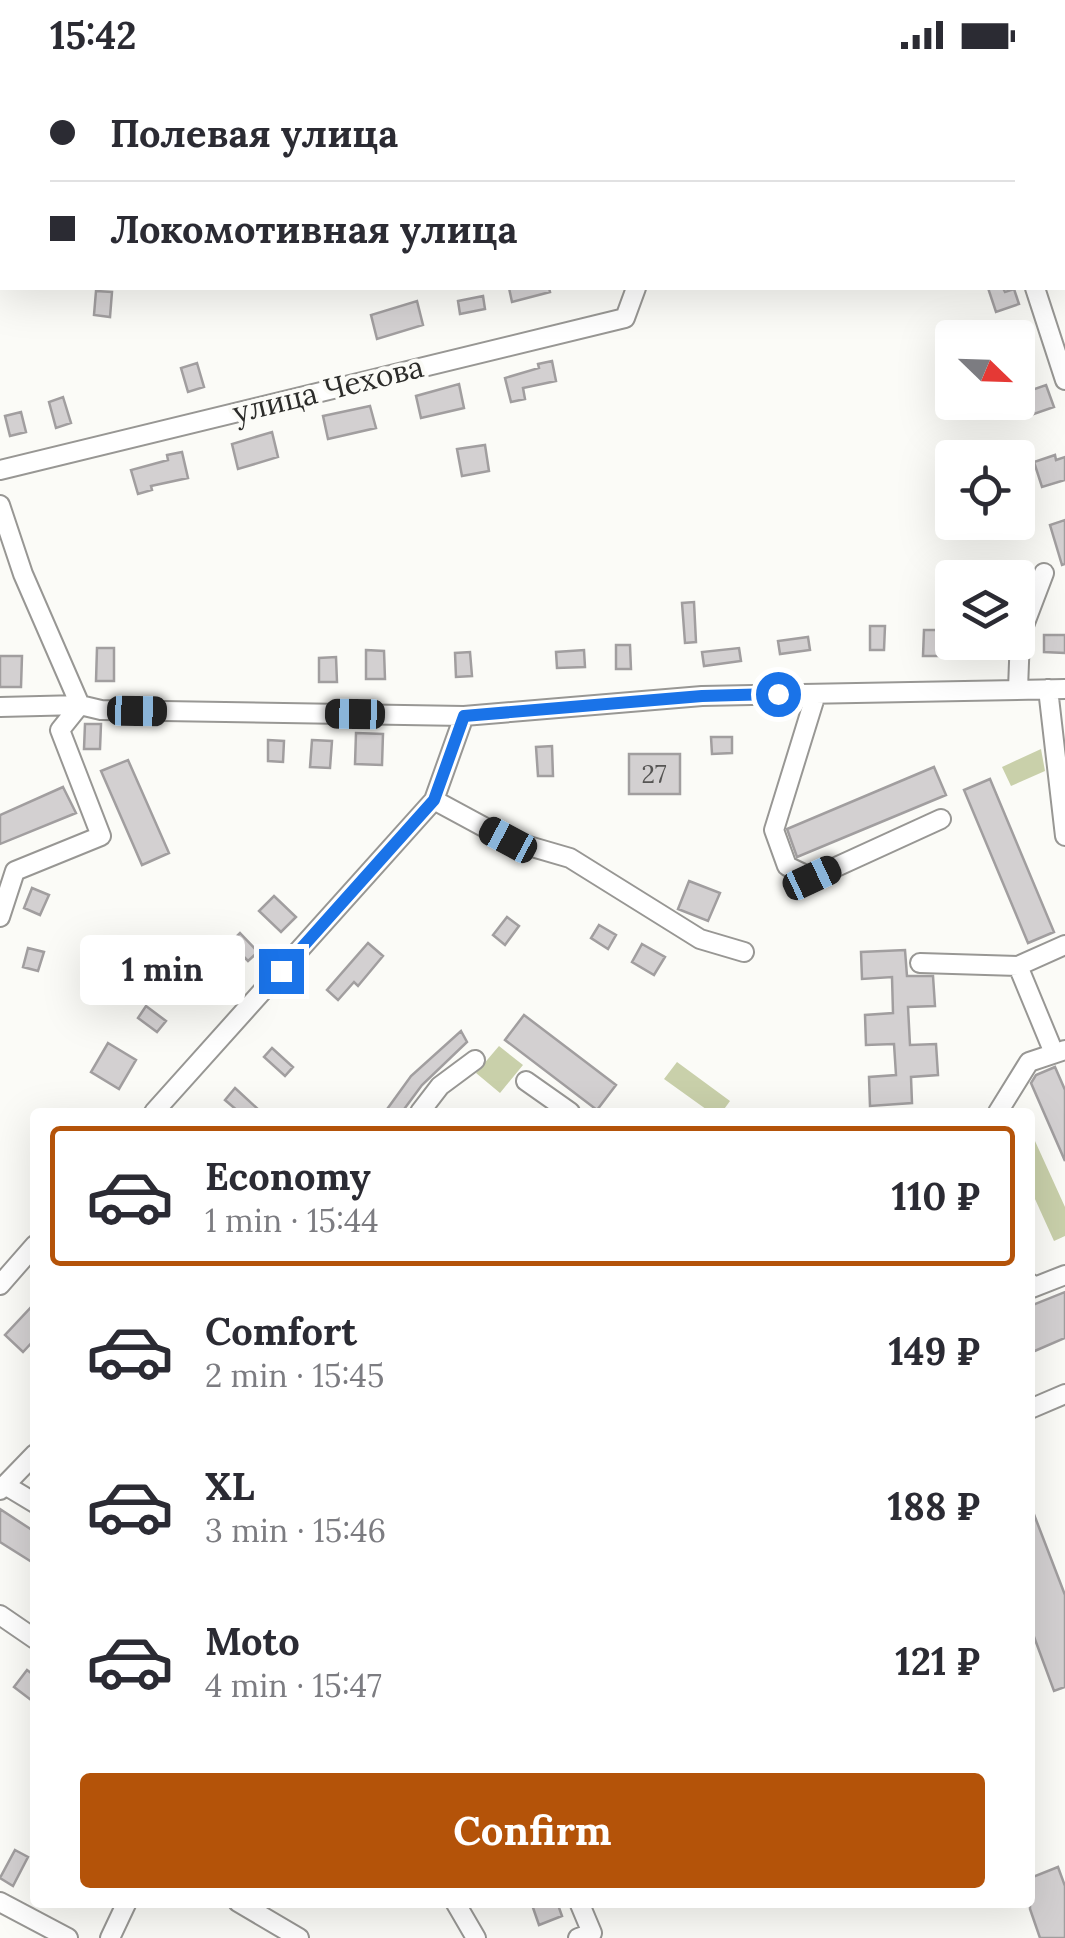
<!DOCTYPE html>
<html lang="en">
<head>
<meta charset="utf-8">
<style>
	body { margin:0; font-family:Lora,serif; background:#f2f2f3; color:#2b2b33; height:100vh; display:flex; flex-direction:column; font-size:38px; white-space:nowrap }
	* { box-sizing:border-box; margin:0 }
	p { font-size:32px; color:#7c7c81 }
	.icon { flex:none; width:55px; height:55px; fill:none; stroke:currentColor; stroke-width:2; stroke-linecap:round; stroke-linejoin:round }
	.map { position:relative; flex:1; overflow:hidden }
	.details { position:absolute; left:30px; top:1038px; width:1005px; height:800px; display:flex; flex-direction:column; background:#fff; border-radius:10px; box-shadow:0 10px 40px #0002 }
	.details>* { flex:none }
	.guide { position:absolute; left:0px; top:0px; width:1065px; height:220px; box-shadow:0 10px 40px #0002; display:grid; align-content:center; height:220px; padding:0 50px; background:#fff }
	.needle { width:65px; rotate:113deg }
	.controls { position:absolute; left:935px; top:250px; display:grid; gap:20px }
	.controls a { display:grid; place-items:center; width:100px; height:100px; border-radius:10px; background:#fff; box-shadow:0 10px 40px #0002; font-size:50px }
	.end { position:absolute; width:45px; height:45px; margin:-22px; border:12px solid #1a73e8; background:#fff; box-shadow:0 0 0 5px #fff }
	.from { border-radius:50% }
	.bubble { position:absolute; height:70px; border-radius:10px; background:#fff; box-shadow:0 10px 40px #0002; font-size:32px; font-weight:700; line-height:70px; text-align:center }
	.car { position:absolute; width:30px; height:60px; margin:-30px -15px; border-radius:12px; box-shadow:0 0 8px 2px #0007; background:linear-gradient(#222 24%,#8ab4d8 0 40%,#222 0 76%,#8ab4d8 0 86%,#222 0) }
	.guide b { display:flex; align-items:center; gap:35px; height:95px; font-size:38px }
	.guide b+b { border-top:2px solid #e1e1e2 }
	.guide i { width:25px; height:25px; background:#2b2b33 }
	ul { padding:18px 0 0; list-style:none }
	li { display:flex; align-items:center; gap:30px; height:140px; margin:0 20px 15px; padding:0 30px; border:5px solid transparent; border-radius:10px }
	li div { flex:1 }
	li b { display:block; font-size:38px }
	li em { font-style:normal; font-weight:700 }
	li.on { border-color:#b45309 }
	li>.icon { width:90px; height:90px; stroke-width:1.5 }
	.cta { display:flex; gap:20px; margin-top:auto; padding:20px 50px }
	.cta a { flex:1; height:115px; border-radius:10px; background:#b45309; color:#fff; font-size:40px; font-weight:700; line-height:115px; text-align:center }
	.status { display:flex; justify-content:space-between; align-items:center; height:70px; padding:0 50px; background:#fff; direction:ltr }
	.status svg { height:28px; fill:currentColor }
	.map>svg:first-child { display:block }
	.green { fill:#c9d0aa }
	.building { fill:#d3d0d1; stroke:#a19e9f; stroke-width:2.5 }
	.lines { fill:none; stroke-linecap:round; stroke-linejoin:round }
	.minor-casing { stroke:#989794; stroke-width:22 }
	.minor { stroke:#fff; stroke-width:18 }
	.route { stroke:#1a73e8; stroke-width:12 }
	.labels { text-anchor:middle; stroke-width:8; stroke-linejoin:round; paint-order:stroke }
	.number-label { font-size:25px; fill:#565554 }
	.street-label { font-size:30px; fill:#2c2c2a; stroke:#fbfbf7 }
</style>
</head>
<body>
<div class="status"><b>15:42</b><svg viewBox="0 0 49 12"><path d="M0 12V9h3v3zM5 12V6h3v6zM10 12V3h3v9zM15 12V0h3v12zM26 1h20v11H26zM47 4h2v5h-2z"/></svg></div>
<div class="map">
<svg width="1065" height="1868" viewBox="0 0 1065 1868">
	<rect width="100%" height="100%" fill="#fbfbf7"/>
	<!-- green -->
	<path class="green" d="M 1041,679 L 1045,701 L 1011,716 L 1002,697 Z
		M 499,976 L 523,995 L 500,1023 L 476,1003 Z
		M 677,992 L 730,1031 L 722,1042 L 710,1042 L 664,1009 Z
		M 1035,1071 L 1065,1137 L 1065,1166 L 1054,1171 L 1030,1118 L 1030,1073 Z"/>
	<!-- building -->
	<path class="building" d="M 509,218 L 549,218 L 550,222 L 512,232 Z
		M 988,218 L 1003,218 L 1005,222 L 1014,219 L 1019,234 L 996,242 Z
		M 96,221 L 112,222 L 110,247 L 94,245 Z
		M 483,226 L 485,239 L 460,244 L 458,231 Z
		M 417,231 L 423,255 L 377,269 L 371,245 Z
		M 552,291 L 556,311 L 523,318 L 525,329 L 511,332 L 505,308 L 539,298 L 538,294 Z
		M 197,293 L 204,317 L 188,322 L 181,298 Z
		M 459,314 L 464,338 L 421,348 L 416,326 Z
		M 1046,315 L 1054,337 L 1031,345 L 1023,323 Z
		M 63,327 L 71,353 L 56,358 L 49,332 Z
		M 370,336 L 376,358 L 328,369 L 323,346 Z
		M 21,342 L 26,362 L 10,366 L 5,346 Z
		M 272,362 L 278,387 L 238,399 L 232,374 Z
		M 485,375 L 489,401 L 462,406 L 457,379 Z
		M 182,382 L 188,408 L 151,416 L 152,420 L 138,424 L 131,400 L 168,390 L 167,385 Z
		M 1055,385 L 1056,390 L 1065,387 L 1065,410 L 1042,417 L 1034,392 Z
		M 1065,450 L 1065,494 L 1062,495 L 1050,455 Z
		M 694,532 L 696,572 L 685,573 L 682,533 Z
		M 870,556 L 885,556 L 884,580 L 870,580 Z
		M 924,560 L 943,560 L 942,586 L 923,586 Z
		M 1044,565 L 1065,565 L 1065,583 L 1044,582 Z
		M 808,567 L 810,580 L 780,584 L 778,571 Z
		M 616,575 L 630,575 L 631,599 L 616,599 Z
		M 97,578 L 114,578 L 114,611 L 96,611 Z
		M 739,578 L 741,591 L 704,596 L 702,582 Z
		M 366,580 L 384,581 L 385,609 L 366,609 Z
		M 584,580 L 585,597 L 557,598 L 556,582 Z
		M 470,582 L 472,606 L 456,607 L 455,583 Z
		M 0,586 L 22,586 L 21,617 L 0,617 Z
		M 336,587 L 337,612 L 319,612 L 319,588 Z
		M 85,654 L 101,654 L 100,679 L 84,679 Z
		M 356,663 L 383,664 L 382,695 L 355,694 Z
		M 711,667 L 732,667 L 732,683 L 712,684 Z
		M 268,670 L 284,671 L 283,692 L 268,691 Z
		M 312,670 L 332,671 L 330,698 L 310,697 Z
		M 552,676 L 553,706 L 538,706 L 536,677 Z
		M 629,684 L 680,684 L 680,724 L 629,724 Z
		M 128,690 L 169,783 L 142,795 L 101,701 Z
		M 934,697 L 946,725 L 797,787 L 787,759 Z
		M 990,709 L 1054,862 L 1028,873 L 964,720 Z
		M 63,717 L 76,743 L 0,774 L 0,745 Z
		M 689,811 L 720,823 L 708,851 L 678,839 Z
		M 32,818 L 49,825 L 40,845 L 24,838 Z
		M 274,826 L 296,847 L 281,862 L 259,841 Z
		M 507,847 L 519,856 L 505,875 L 493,865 Z
		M 599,855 L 616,865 L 608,879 L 591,868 Z
		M 240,863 L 258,882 L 248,891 L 230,873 Z
		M 368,873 L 383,886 L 358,916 L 354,912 L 338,930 L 327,920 Z
		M 642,874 L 665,887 L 654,905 L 632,892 Z
		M 28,878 L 44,882 L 38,901 L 23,897 Z
		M 905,880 L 907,906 L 933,906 L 935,936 L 908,937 L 910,975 L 936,974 L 938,1005 L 911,1007 L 912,1033 L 870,1036 L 869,1007 L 896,1005 L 894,974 L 866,975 L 865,945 L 893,943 L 892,907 L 862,909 L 861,882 Z
		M 146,936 L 166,951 L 157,962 L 138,948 Z
		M 524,945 L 616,1015 L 597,1040 L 505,970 Z
		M 461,961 L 467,972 L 422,1015 L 402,1042 L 385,1042 L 411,1006 Z
		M 108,973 L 136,990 L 119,1019 L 91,1002 Z
		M 272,978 L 293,997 L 285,1006 L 264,987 Z
		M 1055,997 L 1065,1020 L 1065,1091 L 1031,1013 L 1036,1005 Z
		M 235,1018 L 261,1042 L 239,1042 L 225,1030 Z
		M 1065,1222 L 1065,1268 L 1030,1283 L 1030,1236 Z
		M 35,1233 L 35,1269 L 23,1282 L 5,1265 Z
		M 1030,1434 L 1065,1525 L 1065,1617 L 1054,1621 L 1030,1556 Z
		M 0,1439 L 35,1462 L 35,1494 L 0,1472 Z
		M 27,1600 L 35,1606 L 35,1633 L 14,1617 Z
		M 15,1780 L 28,1787 L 13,1816 L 0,1808 Z
		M 1058,1797 L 1065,1816 L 1065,1868 L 1040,1868 L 1030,1839 L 1030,1808 Z
		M 531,1832 L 557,1832 L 562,1846 L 539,1855 Z"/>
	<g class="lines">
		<!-- minor casing -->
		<g class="minor-casing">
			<path id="minor" d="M 557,0 L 558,2
				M 964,0 L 965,2
				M 515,2 L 525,0
				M 0,201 L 2,200
				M 1035,218 L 1065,310
				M 0,400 L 625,248 L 636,218
				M 0,435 L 23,504 L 80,635
				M 1018,619 L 1020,566 L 1044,503
				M 1048,619 L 1065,766
				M 816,624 L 774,760 L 787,796 L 812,808 L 941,749
				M 0,637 L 80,635 L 101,640 L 464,646 L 702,626 L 1065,619
				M 434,730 L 508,770 L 570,788 L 700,869 L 744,882
				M 0,847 L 15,801 L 101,766 L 60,660 L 80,635
				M 920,893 L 1018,896
				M 1054,983 L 1018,896 L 1065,875
				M 526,1011 L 570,1042
				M 154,1042 L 434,730 L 464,646
				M 420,1042 L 440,1016 L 475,990
				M 998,1042 L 1029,992 L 1065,980
				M 1030,1213 L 1032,1218 L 1065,1205
				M 0,1215 L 35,1175
				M 1030,1339 L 1065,1324
				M 5,1415 L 35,1384
				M 0,1420 L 5,1415 L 35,1433
				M 0,1545 L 35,1569
				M 0,1832 L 68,1868
				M 238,1832 L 299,1868
				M 455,1832 L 476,1868
				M 110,1868 L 127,1832
				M 578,1868 L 592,1863 L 579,1832"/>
		</g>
		<!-- minor -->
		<use href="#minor" class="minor"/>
	</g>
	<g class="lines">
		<!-- route -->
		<path class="route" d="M 281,901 L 434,730 L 464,646 L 702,626 L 778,624"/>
	</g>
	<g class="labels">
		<!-- number labels -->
		<g class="number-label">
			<text x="654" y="713">27</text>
		</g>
		<!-- street labels -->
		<g class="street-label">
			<text transform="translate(328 320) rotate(-14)" y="10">улица Чехова</text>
		</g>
	</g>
</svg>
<div class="controls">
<a><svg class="needle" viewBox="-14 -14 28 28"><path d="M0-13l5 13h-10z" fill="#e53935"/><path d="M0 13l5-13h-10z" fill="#7c7c81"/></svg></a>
<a><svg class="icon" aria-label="locate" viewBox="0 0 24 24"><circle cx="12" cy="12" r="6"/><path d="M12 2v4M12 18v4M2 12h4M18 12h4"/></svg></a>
<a><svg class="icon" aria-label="layers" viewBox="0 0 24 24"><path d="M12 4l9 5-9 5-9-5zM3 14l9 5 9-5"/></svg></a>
</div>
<i class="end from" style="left:778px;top:624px"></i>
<i class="end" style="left:281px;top:901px"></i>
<div class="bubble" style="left:80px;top:865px;width:165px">1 min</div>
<i class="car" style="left:137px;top:641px;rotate:91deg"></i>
<i class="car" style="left:355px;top:644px;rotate:271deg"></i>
<i class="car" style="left:508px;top:770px;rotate:298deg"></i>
<i class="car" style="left:812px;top:808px;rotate:65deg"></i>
<div class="guide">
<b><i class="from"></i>Полевая улица</b>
<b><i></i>Локомотивная улица</b>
</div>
<section class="details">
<ul>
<li class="on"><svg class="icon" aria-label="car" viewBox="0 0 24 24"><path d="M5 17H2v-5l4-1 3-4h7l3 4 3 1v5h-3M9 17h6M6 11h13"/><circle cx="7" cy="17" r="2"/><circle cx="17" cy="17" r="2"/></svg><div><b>Economy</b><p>1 min · 15:44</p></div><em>110 ₽</em></li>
<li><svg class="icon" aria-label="car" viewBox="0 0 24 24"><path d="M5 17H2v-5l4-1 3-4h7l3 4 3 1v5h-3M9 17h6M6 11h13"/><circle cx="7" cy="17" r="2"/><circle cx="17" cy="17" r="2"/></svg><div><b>Comfort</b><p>2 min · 15:45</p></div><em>149 ₽</em></li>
<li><svg class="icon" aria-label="car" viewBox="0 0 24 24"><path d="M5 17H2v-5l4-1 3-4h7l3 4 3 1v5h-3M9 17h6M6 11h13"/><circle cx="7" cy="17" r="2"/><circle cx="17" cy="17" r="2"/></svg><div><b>XL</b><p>3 min · 15:46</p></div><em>188 ₽</em></li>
<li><svg class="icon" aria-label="car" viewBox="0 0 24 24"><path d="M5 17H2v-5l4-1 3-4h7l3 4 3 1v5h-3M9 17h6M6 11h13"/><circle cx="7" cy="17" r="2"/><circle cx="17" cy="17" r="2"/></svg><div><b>Moto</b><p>4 min · 15:47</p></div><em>121 ₽</em></li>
</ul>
<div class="cta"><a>Confirm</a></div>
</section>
</div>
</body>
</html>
